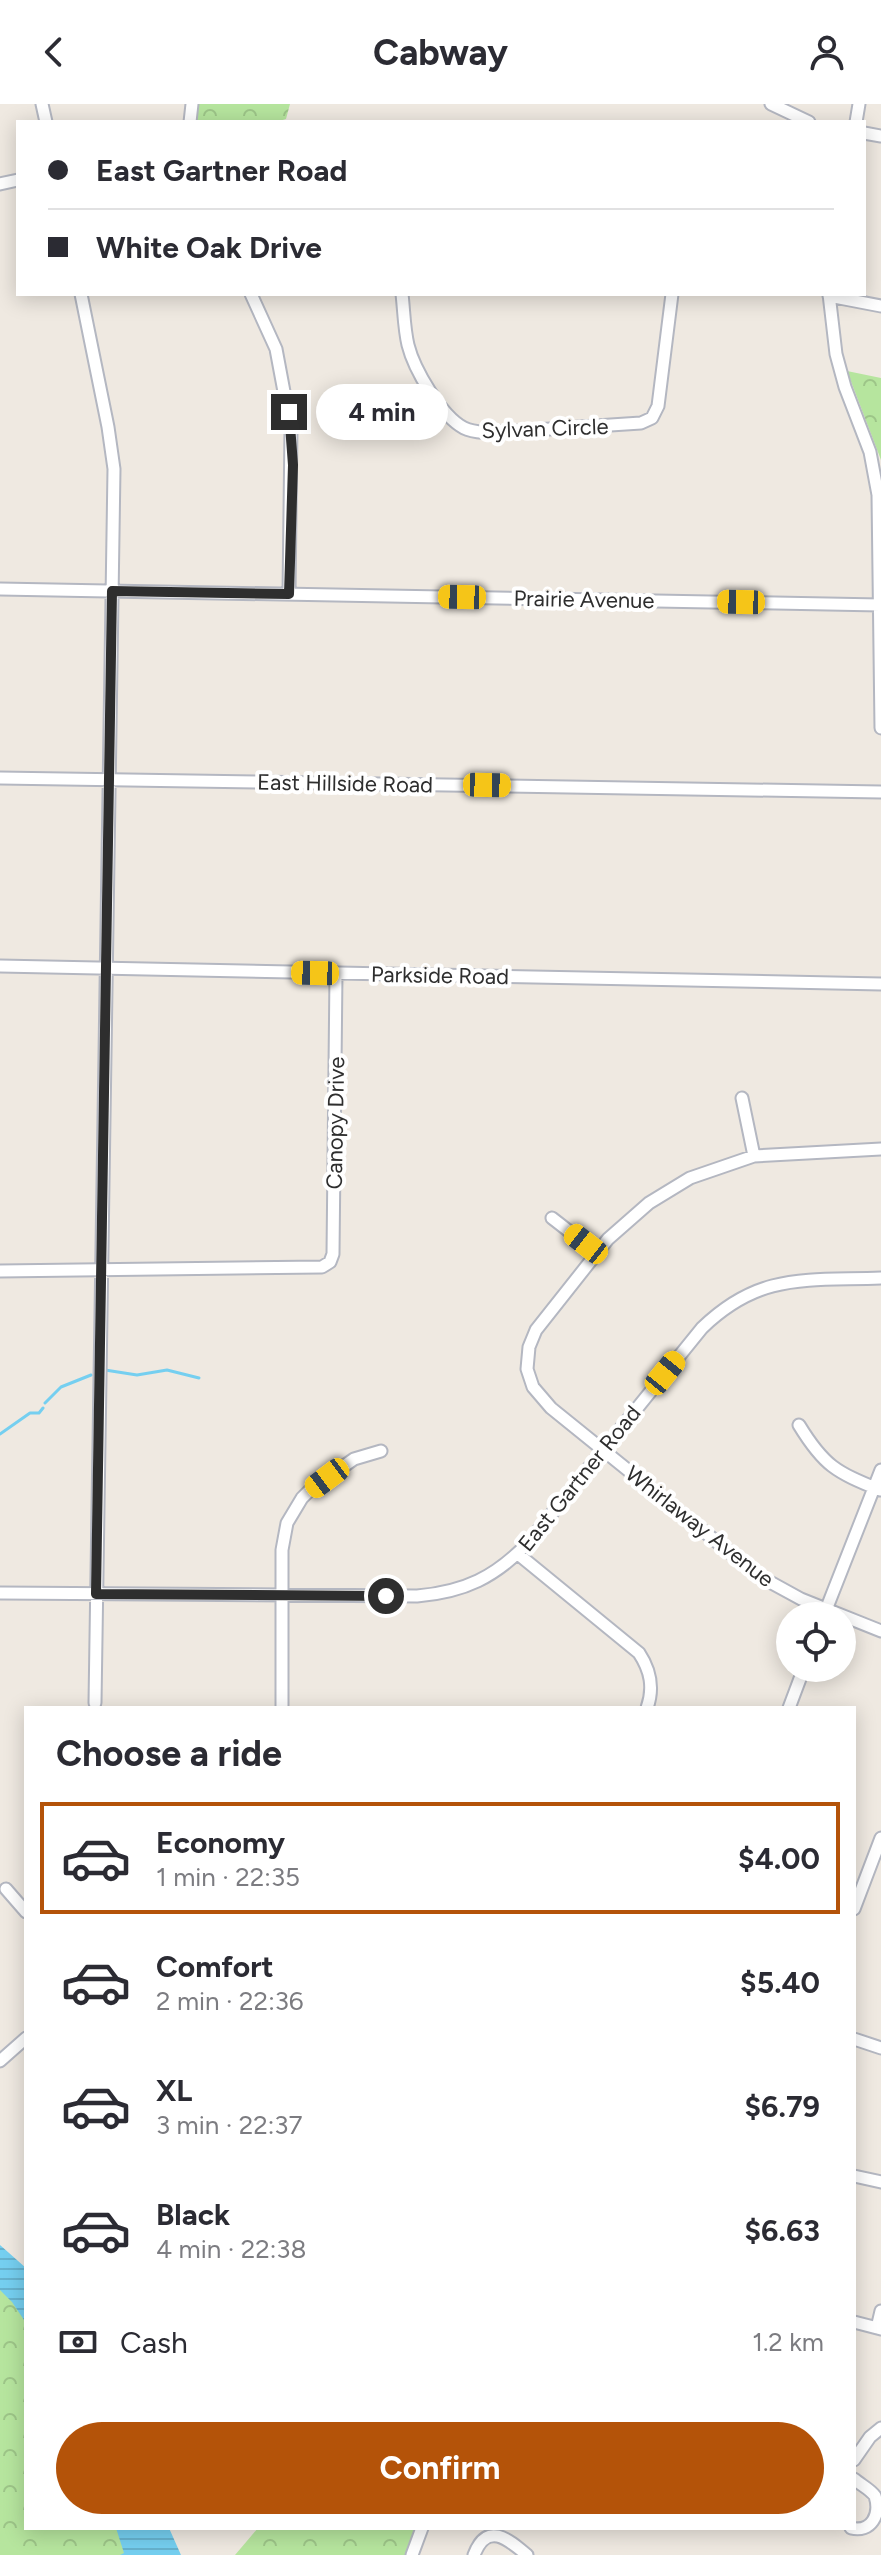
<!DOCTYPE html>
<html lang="en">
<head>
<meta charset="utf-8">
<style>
	body { margin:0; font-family:Figtree,sans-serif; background:#f2f2f3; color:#2b2b33; height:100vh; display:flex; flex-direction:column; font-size:30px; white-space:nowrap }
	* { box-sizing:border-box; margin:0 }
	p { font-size:26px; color:#7c7c81 }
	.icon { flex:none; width:44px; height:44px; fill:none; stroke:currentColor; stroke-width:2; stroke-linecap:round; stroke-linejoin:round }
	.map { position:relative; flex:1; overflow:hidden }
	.drawer { position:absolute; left:24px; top:1602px; width:832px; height:824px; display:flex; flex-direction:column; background:#fff; border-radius:0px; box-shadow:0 4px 20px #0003 }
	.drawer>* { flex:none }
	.top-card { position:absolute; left:16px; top:16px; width:850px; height:176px; border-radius:0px; box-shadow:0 4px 20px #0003; display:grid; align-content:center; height:176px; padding:0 32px; background:#fff }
	.fabs { position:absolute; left:776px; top:1498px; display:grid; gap:16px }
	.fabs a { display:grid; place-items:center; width:80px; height:80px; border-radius:50%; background:#fff; box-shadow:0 4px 20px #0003; font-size:40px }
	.end { position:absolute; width:36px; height:36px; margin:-18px; border:10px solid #2e2e2e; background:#fff; box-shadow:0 0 0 4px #fff }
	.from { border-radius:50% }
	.bubble { position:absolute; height:56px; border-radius:28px; background:#fff; box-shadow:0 4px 20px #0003; font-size:26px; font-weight:700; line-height:56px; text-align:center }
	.car { position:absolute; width:24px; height:48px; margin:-24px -12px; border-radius:10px; box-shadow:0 0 6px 2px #0007; background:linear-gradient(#f5c518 24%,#345 0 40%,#f5c518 0 76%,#345 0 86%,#f5c518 0) }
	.top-card b { display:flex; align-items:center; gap:28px; height:76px; font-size:30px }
	.top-card b+b { border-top:2px solid #e1e1e2 }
	.top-card i { width:20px; height:20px; background:#2b2b33 }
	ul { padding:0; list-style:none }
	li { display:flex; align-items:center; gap:24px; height:112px; margin:0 16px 12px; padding:0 16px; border:4px solid transparent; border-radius:0px }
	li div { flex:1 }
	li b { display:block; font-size:30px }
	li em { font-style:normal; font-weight:700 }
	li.on { border-color:#b45309 }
	li>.icon { width:72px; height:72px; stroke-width:1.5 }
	h2 { padding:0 32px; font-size:36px; line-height:96px }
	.pay { display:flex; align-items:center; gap:20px; height:88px; padding:0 32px; font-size:30px }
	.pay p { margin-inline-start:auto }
	.button { display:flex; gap:16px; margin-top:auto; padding:16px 32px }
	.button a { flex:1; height:92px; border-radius:48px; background:#b45309; color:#fff; font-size:32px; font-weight:700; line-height:92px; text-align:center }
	header { display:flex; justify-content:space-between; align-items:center; height:104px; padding:0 32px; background:#fff; font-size:36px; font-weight:700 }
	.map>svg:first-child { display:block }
	.forest { fill:url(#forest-crowns) }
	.water { fill:url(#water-rules) }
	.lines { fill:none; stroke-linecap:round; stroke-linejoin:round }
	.stream { stroke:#75cff0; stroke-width:3 }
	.street-casing { stroke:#b4b7c1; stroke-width:15 }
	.street { stroke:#fff; stroke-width:11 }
	.route { stroke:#2e2e2e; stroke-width:10 }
	.labels { text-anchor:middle; stroke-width:8; stroke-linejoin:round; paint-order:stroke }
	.street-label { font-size:22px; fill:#2e2e2e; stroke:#fff }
</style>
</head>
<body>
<header><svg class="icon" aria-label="back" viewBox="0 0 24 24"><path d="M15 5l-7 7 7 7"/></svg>Cabway<svg class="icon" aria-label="person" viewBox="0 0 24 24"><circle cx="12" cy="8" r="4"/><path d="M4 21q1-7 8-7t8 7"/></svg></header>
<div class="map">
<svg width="881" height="2451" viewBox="0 0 881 2451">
	<defs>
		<pattern id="forest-crowns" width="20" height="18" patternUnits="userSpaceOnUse" patternTransform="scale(2)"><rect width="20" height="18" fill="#b6e59e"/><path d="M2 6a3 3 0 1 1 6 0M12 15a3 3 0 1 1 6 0" fill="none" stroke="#9dc588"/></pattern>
		<pattern id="water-rules" width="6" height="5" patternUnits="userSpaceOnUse" patternTransform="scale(2)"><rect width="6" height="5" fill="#75cff0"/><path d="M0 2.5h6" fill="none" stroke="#66b2ce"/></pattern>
	</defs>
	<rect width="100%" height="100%" fill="#efe9e1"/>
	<!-- forest -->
	<path class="forest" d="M 194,0 L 290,0 L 286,15 L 276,18 L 192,18 Z
		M 847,267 L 881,274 L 881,356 Z
		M 0,2163 L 26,2190 L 26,2424 L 137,2424 L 144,2451 L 0,2451 Z
		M 258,2424 L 416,2424 L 406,2451 L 235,2451 Z"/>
	<!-- water -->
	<path class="water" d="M 0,2141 L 26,2164 L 26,2219 L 12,2198 L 0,2186 Z
		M 116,2424 L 169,2424 L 181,2451 L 120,2451 L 124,2449 Z"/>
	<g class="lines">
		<!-- stream -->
		<path class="stream" d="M 105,1266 L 137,1271 L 167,1266 L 199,1274
			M 45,1299 L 61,1283 L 91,1271
			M 0,1330 L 30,1309 L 39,1309 L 43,1304"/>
		<!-- street casing -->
		<g class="street-casing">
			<path id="street" d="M 42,0 L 46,18
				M 771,0 L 809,18
				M 190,18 L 192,0
				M 856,18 L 859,0
				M 864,29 L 881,32
				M 0,80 L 18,76
				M 81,190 L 108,323 L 114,365 L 95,1599
				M 251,190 L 276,245 L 291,325 L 289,490
				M 402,190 C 404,207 404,224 408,241 C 414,265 441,312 464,324 C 472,328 480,328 489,329 L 641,319 L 652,314 L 658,302 L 672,190
				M 829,190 L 836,250 L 845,283 L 870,348 L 878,391 L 881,624
				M 829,192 L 881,202
				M 0,485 L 880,501
				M 0,674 L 881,688
				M 0,862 L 881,880
				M 742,994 L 754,1052
				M 881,1045 L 754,1052 L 690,1074 L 649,1099 L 608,1135 L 536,1226 L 529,1243 L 527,1265 L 533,1283 L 551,1304 L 759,1472 L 801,1495 L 881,1527
				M 552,1114 L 597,1149
				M 0,1167 L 322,1163 L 330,1158 L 333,1150 L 336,869
				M 799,1321 C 824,1362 836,1368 880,1386
				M 518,1450 L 639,1549 C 651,1567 654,1584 647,1604
				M 0,1489 L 417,1492 C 465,1488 495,1473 528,1439 L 702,1224 C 760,1168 806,1177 881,1174
				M 824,1511 L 881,1366
				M 282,1604 L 282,1446 L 287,1419 L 302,1394 L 310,1386 L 354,1355 L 381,1347
				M 789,1604 L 804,1564
				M 6,1785 L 26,1808
				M 854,1805 L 881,1734
				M 854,1935 L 881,1944
				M 0,1957 L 26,1934
				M 854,2072 L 881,2078
				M 854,2218 L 881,2225
				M 877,2224 L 881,2207
				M 854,2356 L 870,2333 L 881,2324
				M 851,2424 C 871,2429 881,2411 875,2392 C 870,2385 861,2381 854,2375
				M 412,2451 L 422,2424
				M 474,2451 C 487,2417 508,2435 527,2451"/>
		</g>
		<!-- street -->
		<use href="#street" class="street"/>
	</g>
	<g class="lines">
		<!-- route -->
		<path class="route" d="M 289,308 L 293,361 L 289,490 L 112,487 L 96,1490 L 386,1492"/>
	</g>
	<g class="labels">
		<!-- street labels -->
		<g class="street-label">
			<text transform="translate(545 324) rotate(-2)" y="8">Sylvan Circle</text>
			<text transform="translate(584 495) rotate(1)" y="8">Prairie Avenue</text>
			<text transform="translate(345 679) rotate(1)" y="8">East Hillside Road</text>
			<text transform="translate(440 871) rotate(1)" y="8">Parkside Road</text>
			<text transform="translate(335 1019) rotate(-89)" y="8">Canopy Drive</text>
			<text transform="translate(579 1374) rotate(-51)" y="8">East Gartner Road</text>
			<text transform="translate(700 1422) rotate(38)" y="8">Whirlaway Avenue</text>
		</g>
	</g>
</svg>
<div class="fabs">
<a><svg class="icon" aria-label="locate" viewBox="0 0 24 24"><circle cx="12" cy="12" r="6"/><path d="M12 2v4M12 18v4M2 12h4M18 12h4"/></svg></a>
</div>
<i class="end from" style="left:386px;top:1492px"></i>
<i class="end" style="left:289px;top:308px"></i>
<div class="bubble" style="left:316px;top:280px;width:132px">4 min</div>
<i class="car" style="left:462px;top:493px;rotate:271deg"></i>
<i class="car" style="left:741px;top:498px;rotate:271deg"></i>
<i class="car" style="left:487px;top:681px;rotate:91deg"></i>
<i class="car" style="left:315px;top:869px;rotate:271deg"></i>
<i class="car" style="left:586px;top:1140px;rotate:308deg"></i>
<i class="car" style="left:665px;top:1269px;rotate:39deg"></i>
<i class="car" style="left:327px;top:1374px;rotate:233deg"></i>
<div class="top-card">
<b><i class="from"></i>East Gartner Road</b>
<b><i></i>White Oak Drive</b>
</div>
<section class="drawer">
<h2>Choose a ride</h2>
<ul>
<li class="on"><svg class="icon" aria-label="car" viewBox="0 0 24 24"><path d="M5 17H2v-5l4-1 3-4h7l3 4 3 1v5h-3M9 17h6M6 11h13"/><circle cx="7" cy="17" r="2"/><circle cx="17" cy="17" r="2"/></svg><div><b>Economy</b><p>1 min · 22:35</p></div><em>$4.00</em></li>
<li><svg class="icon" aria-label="car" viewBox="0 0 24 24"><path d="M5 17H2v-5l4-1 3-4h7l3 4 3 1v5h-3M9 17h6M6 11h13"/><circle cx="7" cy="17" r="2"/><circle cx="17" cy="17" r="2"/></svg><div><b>Comfort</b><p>2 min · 22:36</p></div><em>$5.40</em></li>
<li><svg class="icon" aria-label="car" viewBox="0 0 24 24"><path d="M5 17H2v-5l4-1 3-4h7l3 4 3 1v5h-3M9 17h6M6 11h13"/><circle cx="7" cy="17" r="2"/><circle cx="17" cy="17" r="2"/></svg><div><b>XL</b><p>3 min · 22:37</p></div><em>$6.79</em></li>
<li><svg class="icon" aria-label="car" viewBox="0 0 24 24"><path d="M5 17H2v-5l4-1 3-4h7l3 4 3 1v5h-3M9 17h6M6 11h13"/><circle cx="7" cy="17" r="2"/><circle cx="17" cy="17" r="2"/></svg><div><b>Black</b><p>4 min · 22:38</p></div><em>$6.63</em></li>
</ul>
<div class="pay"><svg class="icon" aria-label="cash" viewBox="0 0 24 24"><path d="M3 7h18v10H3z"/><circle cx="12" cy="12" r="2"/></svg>Cash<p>1.2 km</p></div>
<div class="button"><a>Confirm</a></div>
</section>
</div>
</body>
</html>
